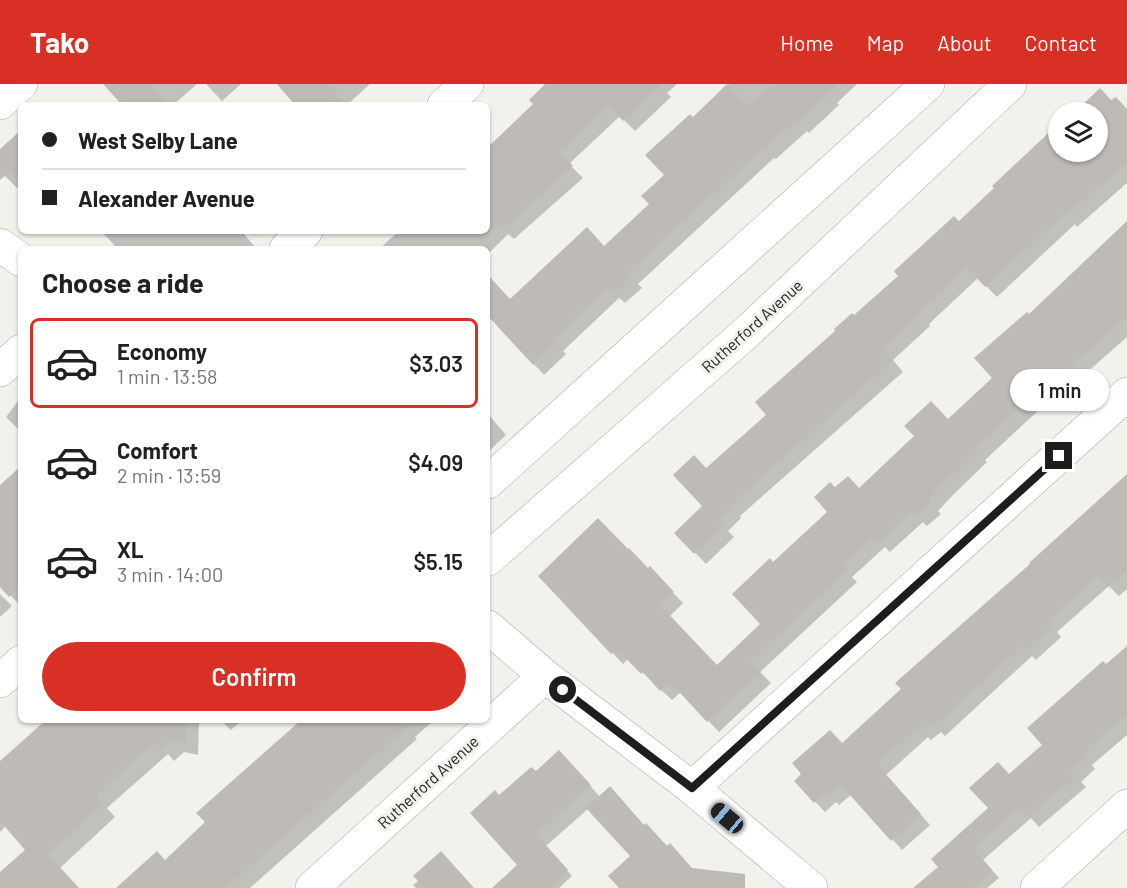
<!DOCTYPE html>
<html lang="en">
<head>
<meta charset="utf-8">
<style>
	body { margin:0; font-family:Barlow,sans-serif; background:#f6f6f6; color:#202124; height:100vh; display:flex; flex-direction:column; font-size:22px; white-space:nowrap }
	* { box-sizing:border-box; margin:0 }
	p { font-size:20px; color:#757577 }
	.icon { flex:none; width:33px; height:33px; fill:none; stroke:currentColor; stroke-width:2; stroke-linecap:round; stroke-linejoin:round }
	.map { position:relative; flex:1; overflow:hidden }
	.sheet { position:absolute; left:18px; top:162px; width:472px; height:477px; display:flex; flex-direction:column; background:#fff; border-radius:9px; box-shadow:0 2px 4px #0004 }
	.sheet>* { flex:none }
	.top-card { position:absolute; left:18px; top:18px; width:472px; height:132px; border-radius:9px; box-shadow:0 2px 4px #0004; display:grid; align-content:center; height:132px; padding:0 24px; background:#fff }
	.fabs { position:absolute; left:1048px; top:18px; display:grid; gap:12px }
	.fabs a { display:grid; place-items:center; width:60px; height:60px; border-radius:50%; background:#fff; box-shadow:0 2px 4px #0004; font-size:30px }
	.end { position:absolute; width:27px; height:27px; margin:-14px; border:8px solid #1e1e1c; background:#fff; box-shadow:0 0 0 3px #fff }
	.from { border-radius:50% }
	.bubble { position:absolute; height:42px; border-radius:21px; background:#fff; box-shadow:0 2px 4px #0004; font-size:20px; font-weight:600; line-height:42px; text-align:center }
	.car { position:absolute; width:18px; height:36px; margin:-18px -9px; border-radius:8px; box-shadow:0 0 4px 2px #0007; background:linear-gradient(#222 24%,#8ab4d8 0 40%,#222 0 76%,#8ab4d8 0 86%,#222 0) }
	.top-card b { display:flex; align-items:center; gap:21px; height:57px; font-size:22px }
	.top-card b+b { border-top:2px solid #e0e0e0 }
	.top-card i { width:15px; height:15px; background:#202124 }
	ul { padding:0; list-style:none }
	li { display:flex; align-items:center; gap:18px; height:90px; margin:0 12px 9px; padding:0 12px; border:3px solid transparent; border-radius:9px }
	li div { flex:1 }
	li b { display:block; font-size:22px }
	li em { font-style:normal; font-weight:600 }
	li.current { border-color:#d93025 }
	li>.icon { width:54px; height:54px; stroke-width:1.5 }
	h2 { padding:0 24px; font-size:27px; line-height:72px }
	.action { display:flex; gap:12px; margin-top:auto; padding:12px 24px }
	.action a { flex:1; height:69px; border-radius:36px; background:#d93025; color:#fff; font-size:24px; font-weight:600; line-height:69px; text-align:center }
	header { display:flex; align-items:center; gap:36px; box-sizing:border-box; height:84px; padding:0 30px; background:#d93025; color:#fff }
	header strong { font-size:28px }
	nav { display:flex; gap:33px; margin-inline-start:auto; font-size:21px }
	.map>svg:first-child { display:block }
	.shadow { fill:#0003 }
	.building { fill:#bebbb7 }
	.lines { fill:none; stroke-linecap:round; stroke-linejoin:round }
	.minor-casing { stroke:#a6a6a1; stroke-width:34 }
	.minor { stroke:#fff; stroke-width:33 }
	.route { stroke:#1e1e1c; stroke-width:8 }
	.labels { text-anchor:middle; stroke-width:6; stroke-linejoin:round; paint-order:stroke }
	.street-label { font-size:16px; fill:#1e1e1c; stroke:#f2f2ec }
</style>
</head>
<body>
<header>
<strong>Tako</strong>
<nav><a>Home</a><a>Map</a><a>About</a><a>Contact</a></nav>
</header>
<div class="map">
<svg width="1127" height="804" viewBox="0 0 1127 804">
	<rect width="100%" height="100%" fill="#f2f2ec"/>
	<!-- shadow -->
	<path class="shadow" d="M 118,0 L 197,0 L 173,21 L 124,21 Z
		M 206,0 L 241,0 L 222,17 Z
		M 277,0 L 370,0 L 347,21 L 295,21 Z
		M 547,0 L 677,0 L 667,9 L 671,13 L 635,47 L 620,32 L 569,80 L 583,94 L 514,155 L 508,150 L 488,170 L 488,165 L 379,165 L 399,147 L 488,147 L 488,64 L 535,20 Z
		M 729,0 L 857,0 L 837,19 L 839,21 L 809,49 L 807,47 L 776,75 L 774,74 L 638,200 L 642,204 L 625,219 L 619,214 L 563,267 L 566,270 L 544,291 L 488,230 L 488,193 L 510,217 L 604,163 L 651,120 L 693,35 Z
		M 1100,6 L 1110,17 L 1127,26 L 1127,99 L 1077,143 L 1075,140 L 997,213 L 978,194 L 929,240 L 930,242 L 893,276 L 903,288 L 740,432 L 741,434 L 728,447 L 734,453 L 706,480 L 676,449 L 705,422 L 706,386 L 768,331 L 854,233 L 959,139 L 1059,41 L 1059,68 L 1098,68 L 1098,28 L 1077,28 Z
		M 21,48 L 21,100 L 17,104 L 0,87 L 0,67 Z
		M 1127,139 L 1127,253 L 1058,314 L 1055,311 L 985,376 L 987,378 L 953,411 L 938,427 L 941,430 L 927,442 L 923,438 L 890,468 L 885,463 L 852,493 L 857,498 L 760,588 L 771,599 L 719,648 L 681,608 L 672,616 L 628,575 L 623,580 L 540,492 L 648,486 L 660,495 L 683,519 L 670,532 L 717,583 L 762,541 L 773,480 L 829,428 L 835,405 L 860,405 L 948,336 L 994,294 L 1029,232 Z
		M 107,147 L 247,147 L 244,150 L 255,163 L 253,165 L 118,165 L 104,150 Z
		M 21,313 L 21,348 L 6,333 Z
		M 488,330 L 506,351 L 488,368 Z
		M 1127,391 L 1127,505 L 1119,512 L 1109,502 L 1057,548 L 1061,553 L 1036,576 L 1032,572 L 945,652 L 941,648 L 931,656 L 928,653 L 886,691 L 930,741 L 902,766 L 852,710 L 839,721 L 836,718 L 825,728 L 796,697 L 843,661 Z
		M 21,467 L 21,522 L 0,501 L 0,487 Z
		M 0,510 L 12,522 L 0,533 Z
		M 1127,564 L 1127,651 L 1092,681 L 1095,685 L 1081,698 L 1086,703 L 1039,743 L 1031,734 L 983,776 L 999,794 L 987,804 L 926,804 L 940,783 L 990,725 L 1010,692 L 1044,661 L 1106,582 Z
		M 48,636 L 199,636 L 198,671 L 184,668 L 174,677 L 168,670 L 107,724 L 115,733 L 60,784 L 78,804 L 0,804 L 0,790 L 27,766 L 6,742 L 0,748 L 0,678 Z
		M 220,636 L 242,636 L 231,646 Z
		M 304,636 L 434,636 L 415,653 L 417,655 L 250,804 L 118,804 L 166,777 L 207,738 Z
		M 570,679 L 600,713 L 645,742 L 693,786 L 718,804 L 621,804 L 632,773 L 589,724 L 546,762 L 572,792 L 559,804 L 494,804 L 519,781 L 500,713 L 535,689 Z
		M 419,796 L 473,804 L 416,804 L 413,801 Z"/>
	<!-- building -->
	<path class="building" d="M 103,0 L 150,0 L 169,21 L 122,21 Z
		M 277,0 L 328,0 L 347,21 L 295,21 Z
		M 545,0 L 663,0 L 623,37 L 609,22 L 560,68 L 573,82 L 502,146 L 497,141 L 488,149 L 488,63 L 533,20 L 529,16 Z
		M 727,0 L 748,22 L 772,0 L 839,0 L 797,40 L 795,37 L 696,125 L 628,188 L 632,192 L 613,210 L 608,204 L 554,255 L 557,258 L 533,281 L 488,232 L 488,191 L 510,215 L 587,143 L 604,162 L 649,120 L 641,112 L 664,91 L 645,71 L 690,30 L 693,33 Z
		M 1100,4 L 1111,16 L 1116,13 L 1127,25 L 1127,79 L 1103,102 L 1101,100 L 1065,133 L 1063,131 L 985,203 L 967,183 L 919,228 L 921,230 L 883,264 L 893,276 L 730,421 L 732,423 L 718,435 L 724,442 L 694,470 L 674,449 L 702,422 L 673,391 L 694,371 L 706,384 L 766,331 L 755,318 L 835,247 L 834,245 L 852,229 L 854,231 L 898,192 L 894,187 L 954,132 L 959,137 L 994,104 L 992,102 L 1059,39 L 1059,68 L 1098,68 L 1098,28 L 1070,28 L 1077,22 L 1079,24 Z
		M 21,46 L 21,101 L 9,88 L 0,96 L 0,65 Z
		M 1127,137 L 1127,233 L 1046,305 L 1044,302 L 975,364 L 978,367 L 942,400 L 929,415 L 931,418 L 916,433 L 911,428 L 878,459 L 873,454 L 843,481 L 848,486 L 751,576 L 761,588 L 707,638 L 670,598 L 660,607 L 643,588 L 641,590 L 617,565 L 611,570 L 538,492 L 598,434 L 628,465 L 629,464 L 648,484 L 650,482 L 674,508 L 660,521 L 717,581 L 760,540 L 732,510 L 770,474 L 773,478 L 827,428 L 814,413 L 830,398 L 835,403 L 848,392 L 859,404 L 914,352 L 904,342 L 931,317 L 948,335 L 992,294 L 974,274 L 1027,228 L 1029,230 Z
		M 21,382 L 21,502 L 9,513 L 0,503 L 0,401 Z
		M 1127,390 L 1127,486 L 1108,503 L 1098,493 L 1048,537 L 1052,542 L 1025,567 L 1021,563 L 933,643 L 930,639 L 920,647 L 917,644 L 877,680 L 921,730 L 891,757 L 841,701 L 828,712 L 825,709 L 814,719 L 794,697 L 801,690 L 792,679 L 830,646 L 842,659 L 901,605 L 895,599 L 1030,480 L 1029,479 Z
		M 1127,562 L 1127,631 L 1082,669 L 1086,673 L 1071,686 L 1076,692 L 1058,708 L 1057,707 L 1027,733 L 1019,724 L 973,764 L 993,787 L 974,804 L 913,804 L 938,783 L 931,775 L 988,724 L 969,704 L 998,678 L 1009,690 L 1042,661 L 1027,644 L 1103,577 L 1106,580 Z
		M 46,636 L 192,636 L 186,642 L 186,659 L 171,656 L 161,665 L 155,658 L 96,711 L 103,720 L 48,770 L 79,804 L 0,804 L 0,788 L 25,766 L 0,737 L 0,677 Z
		M 301,636 L 415,636 L 226,804 L 116,804 L 157,767 L 165,776 L 205,738 L 196,729 Z
		M 559,666 L 591,701 L 536,750 L 568,786 L 549,804 L 492,804 L 517,781 L 470,729 L 495,706 L 499,711 L 531,683 L 536,687 Z
		M 610,702 L 644,741 L 646,739 L 667,762 L 670,759 L 692,784 L 745,790 L 745,804 L 619,804 L 608,792 L 630,772 L 586,724 Z
		M 441,767 L 474,804 L 425,804 L 413,792 Z"/>
	<g class="lines">
		<!-- minor casing -->
		<g class="minor-casing">
			<path id="minor" d="M 0,19 L 21,0
				M 444,21 L 467,0
				M 0,161 L 21,176
				M 286,165 L 306,147
				M 0,286 L 21,267
				M 488,398 L 928,0
				M 488,475 L 747,248 L 1010,0
				M 488,543 L 545,592 L 692,704 L 811,804
				M 0,597 L 21,578
				M 692,704 L 1127,310
				M 312,804 L 545,592
				M 1037,804 L 1127,722"/>
		</g>
		<!-- minor -->
		<use href="#minor" class="minor"/>
	</g>
	<g class="lines">
		<!-- route -->
		<path class="route" d="M 563,606 L 692,704 L 1059,372"/>
	</g>
	<g class="labels">
		<!-- street labels -->
		<g class="street-label">
			<text transform="translate(752 242) rotate(-42)" y="6">Rutherford Avenue</text>
			<text transform="translate(428 698) rotate(-42)" y="6">Rutherford Avenue</text>
		</g>
	</g>
</svg>
<div class="fabs">
<a><svg class="icon" aria-label="layers" viewBox="0 0 24 24"><path d="M12 4l9 5-9 5-9-5zM3 14l9 5 9-5"/></svg></a>
</div>
<i class="end from" style="left:563px;top:606px"></i>
<i class="end" style="left:1059px;top:372px"></i>
<div class="bubble" style="left:1010px;top:285px;width:99px">1 min</div>
<i class="car" style="left:727px;top:734px;rotate:310deg"></i>
<div class="top-card">
<b><i class="from"></i>West Selby Lane</b>
<b><i></i>Alexander Avenue</b>
</div>
<section class="sheet">
<h2>Choose a ride</h2>
<ul>
<li class="current"><svg class="icon" aria-label="car" viewBox="0 0 24 24"><path d="M5 17H2v-5l4-1 3-4h7l3 4 3 1v5h-3M9 17h6M6 11h13"/><circle cx="7" cy="17" r="2"/><circle cx="17" cy="17" r="2"/></svg><div><b>Economy</b><p>1 min · 13:58</p></div><em>$3.03</em></li>
<li><svg class="icon" aria-label="car" viewBox="0 0 24 24"><path d="M5 17H2v-5l4-1 3-4h7l3 4 3 1v5h-3M9 17h6M6 11h13"/><circle cx="7" cy="17" r="2"/><circle cx="17" cy="17" r="2"/></svg><div><b>Comfort</b><p>2 min · 13:59</p></div><em>$4.09</em></li>
<li><svg class="icon" aria-label="car" viewBox="0 0 24 24"><path d="M5 17H2v-5l4-1 3-4h7l3 4 3 1v5h-3M9 17h6M6 11h13"/><circle cx="7" cy="17" r="2"/><circle cx="17" cy="17" r="2"/></svg><div><b>XL</b><p>3 min · 14:00</p></div><em>$5.15</em></li>
</ul>
<div class="action"><a>Confirm</a></div>
</section>
</div>
</body>
</html>
